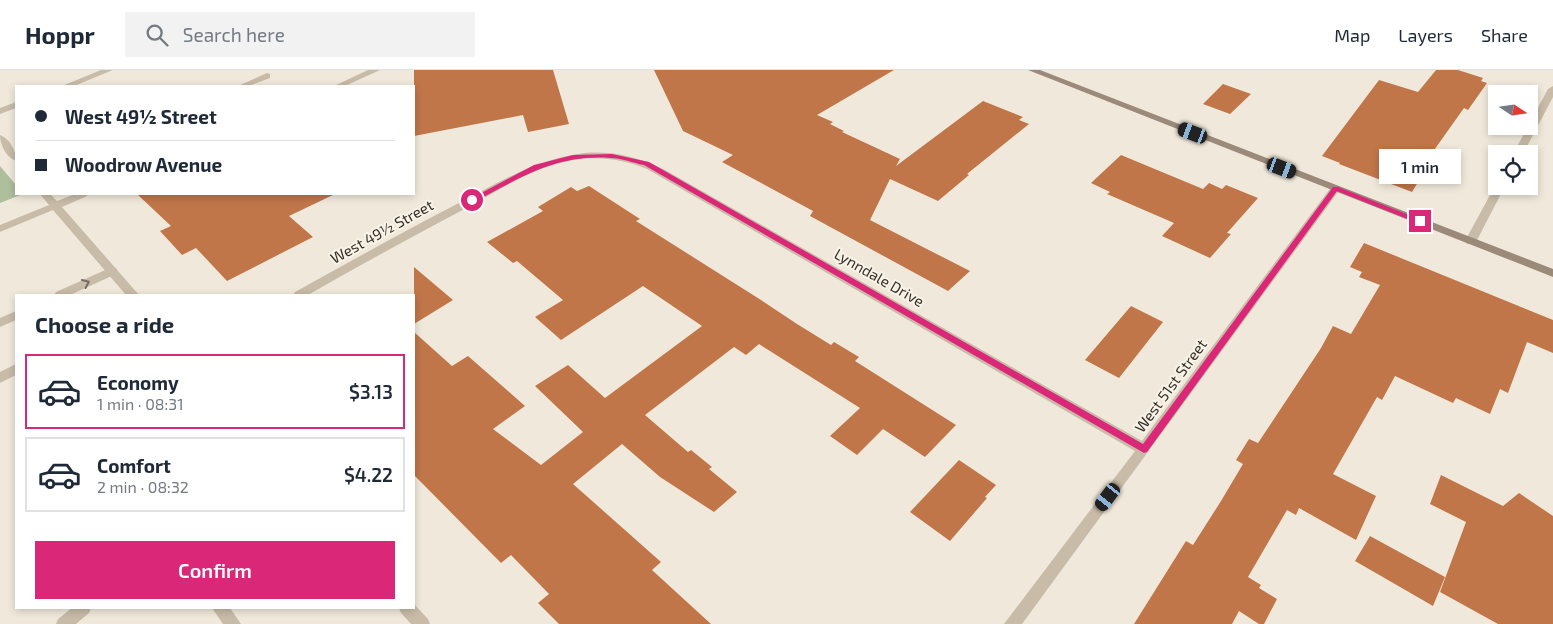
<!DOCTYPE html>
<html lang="en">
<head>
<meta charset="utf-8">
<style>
	body { margin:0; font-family:"Exo 2",sans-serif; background:#f2f2f3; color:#1f2937; height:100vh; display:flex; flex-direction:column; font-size:19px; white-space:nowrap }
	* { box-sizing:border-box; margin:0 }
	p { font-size:16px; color:#747a83 }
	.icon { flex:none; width:28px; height:28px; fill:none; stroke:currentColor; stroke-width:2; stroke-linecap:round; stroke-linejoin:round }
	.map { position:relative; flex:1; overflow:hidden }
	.drawer { position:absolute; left:15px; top:224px; width:400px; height:315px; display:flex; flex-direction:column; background:#fff; border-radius:0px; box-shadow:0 2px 8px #0003 }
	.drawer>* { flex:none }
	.banner { position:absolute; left:15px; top:15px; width:400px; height:110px; border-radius:0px; box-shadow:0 2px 8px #0003; display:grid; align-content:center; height:110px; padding:0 20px; background:#fff }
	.needle { width:32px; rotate:103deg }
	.fabs { position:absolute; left:1488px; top:15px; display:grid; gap:10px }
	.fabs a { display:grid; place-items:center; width:50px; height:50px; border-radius:0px; background:#fff; box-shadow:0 2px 8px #0003; font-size:25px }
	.end { position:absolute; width:22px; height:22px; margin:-11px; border:6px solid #db2777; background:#fff; box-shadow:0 0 0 2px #fff }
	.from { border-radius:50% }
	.bubble { position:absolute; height:35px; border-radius:0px; background:#fff; box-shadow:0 2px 8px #0003; font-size:16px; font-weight:600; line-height:35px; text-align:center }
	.car { position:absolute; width:15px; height:30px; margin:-15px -8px; border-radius:6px; box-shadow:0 0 4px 1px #0007; background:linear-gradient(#222 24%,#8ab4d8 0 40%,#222 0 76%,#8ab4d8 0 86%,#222 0) }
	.banner b { display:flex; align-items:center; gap:18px; height:48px; font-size:19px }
	.banner b+b { border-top:1px solid #e0e1e3 }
	.banner i { width:12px; height:12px; background:#1f2937 }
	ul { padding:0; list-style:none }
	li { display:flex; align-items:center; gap:15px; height:75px; margin:0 10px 8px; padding:0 10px; border:2px solid #e0e1e3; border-radius:0px }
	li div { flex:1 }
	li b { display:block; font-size:19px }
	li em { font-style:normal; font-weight:600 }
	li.selected { border-color:#db2777 }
	li>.icon { width:45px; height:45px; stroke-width:1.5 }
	h2 { padding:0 20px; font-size:22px; line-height:60px }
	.primary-button { display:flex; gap:10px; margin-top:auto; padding:10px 20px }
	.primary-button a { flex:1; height:58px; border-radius:0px; background:#db2777; color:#fff; font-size:20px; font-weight:600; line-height:58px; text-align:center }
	header { display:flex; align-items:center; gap:30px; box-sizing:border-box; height:70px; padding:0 25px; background:#fff; border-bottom:1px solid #e0e1e3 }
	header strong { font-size:24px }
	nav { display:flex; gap:28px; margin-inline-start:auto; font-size:18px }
	.search { width:350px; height:45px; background:#f2f2f3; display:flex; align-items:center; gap:12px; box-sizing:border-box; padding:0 18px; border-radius:0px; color:#747a83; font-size:19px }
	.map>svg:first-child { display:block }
	.green { fill:#aebf9c }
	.building { fill:#c07649 }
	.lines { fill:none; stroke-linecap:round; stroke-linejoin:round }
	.lane { fill:#c8bba8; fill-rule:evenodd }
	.street { fill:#c8bba8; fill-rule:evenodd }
	.secondary { fill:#9b8a79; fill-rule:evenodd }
	.oneway { stroke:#776d62 }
	.route { fill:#db2777 }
	.labels { text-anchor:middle; stroke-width:4; stroke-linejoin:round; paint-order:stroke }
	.street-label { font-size:15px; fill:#352e28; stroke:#f8f3e7 }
</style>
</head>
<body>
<header>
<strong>Hoppr</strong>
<div class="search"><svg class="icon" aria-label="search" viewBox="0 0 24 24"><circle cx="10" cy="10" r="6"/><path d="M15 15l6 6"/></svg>Search here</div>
<nav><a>Map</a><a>Layers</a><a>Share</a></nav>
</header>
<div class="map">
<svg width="1553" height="554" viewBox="0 0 1553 554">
	<rect width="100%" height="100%" fill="#f0e9db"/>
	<!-- green -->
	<path class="green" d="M 0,96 L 16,115 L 16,124 L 23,124 L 0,133 Z"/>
	<!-- building -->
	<path class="building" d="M 414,0 L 553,0 L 569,54 L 528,62 L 523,45 L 414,66 Z
		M 654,0 L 894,0 L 817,45 L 833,52 L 830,54 L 844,61 L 842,62 L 900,89 L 896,96 L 983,31 L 1023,47 L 1019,50 L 1029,54 L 967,104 L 969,105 L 938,131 L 890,109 L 870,150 L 970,201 L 948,221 L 810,146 L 813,141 L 722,92 L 733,85 L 683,61 Z
		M 1436,0 L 1458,0 L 1483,8 L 1481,11 L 1487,13 L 1468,40 L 1464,38 L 1432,83 L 1435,84 L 1412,122 L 1339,94 L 1340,93 L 1322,86 L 1379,10 L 1418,22 Z
		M 1223,14 L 1251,24 L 1230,44 L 1203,34 Z
		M 1121,85 L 1203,119 L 1209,113 L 1222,119 L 1226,115 L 1258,128 L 1227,163 L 1231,164 L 1210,188 L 1162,166 L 1174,153 L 1107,124 L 1110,122 L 1091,113 Z
		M 589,116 L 640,149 L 636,151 L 761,230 L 797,254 L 831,275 L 834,272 L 859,287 L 855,291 L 956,355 L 925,387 L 883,359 L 857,385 L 830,366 L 860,338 L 759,274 L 746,285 L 734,277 L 645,345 L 688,382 L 691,380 L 712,397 L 709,399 L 737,422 L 714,442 L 660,407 L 622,374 L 573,414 L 661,492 L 652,500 L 711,554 L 559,554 L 538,533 L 549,524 L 511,485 L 501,493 L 414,405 L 414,262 L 452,296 L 468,286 L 525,336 L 493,359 L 541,395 L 583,362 L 535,316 L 568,295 L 605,328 L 702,256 L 643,216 L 561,270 L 535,247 L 563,230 L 517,191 L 513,193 L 487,172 L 543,141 L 538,137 L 571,117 L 577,121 Z
		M 137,124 L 335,124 L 289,146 L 313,167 L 227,211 L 196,178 L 182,185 L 160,161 L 171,156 Z
		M 1364,173 L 1553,250 L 1553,283 L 1527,272 L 1508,323 L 1500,319 L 1490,344 L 1456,328 L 1453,333 L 1395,306 L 1382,330 L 1377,327 L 1333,404 L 1376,426 L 1356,470 L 1299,438 L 1296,445 L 1287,440 L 1248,507 L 1261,515 L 1259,518 L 1277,529 L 1264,554 L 1259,554 L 1239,541 L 1232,554 L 1134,554 L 1186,471 L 1193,475 L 1221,431 L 1243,394 L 1236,390 L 1249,369 L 1258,373 L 1321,278 L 1333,256 L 1351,264 L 1380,215 L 1359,207 L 1362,202 L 1350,197 Z
		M 414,197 L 453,230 L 414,254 Z
		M 1131,236 L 1163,252 L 1119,308 L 1085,290 Z
		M 959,390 L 996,415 L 985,427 L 987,428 L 950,471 L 910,442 Z
		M 1441,405 L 1503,436 L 1519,423 L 1553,446 L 1553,554 L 1498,554 L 1440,522 L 1466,452 L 1430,434 Z
		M 1370,466 L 1445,507 L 1433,536 L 1355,491 Z"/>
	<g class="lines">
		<!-- lane -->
		<path class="lane" d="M 101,0 L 113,0 L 74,16 L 62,16 Z
			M 267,3 L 270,4 L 270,8 L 249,16 L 238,16 Z
			M 16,32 L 16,38 L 0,44 L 0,38 Z
			M 112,197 L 116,198 L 118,201 L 116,204 L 70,225 L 54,225 L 56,222 Z
			M 16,241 L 16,250 L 0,257 L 0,248 Z
			M 16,294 L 16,305 L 0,313 L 0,302 Z
			M 72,538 L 91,538 L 89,543 L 76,554 L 56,554 L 58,549 Z
			M 212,538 L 230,538 L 241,554 L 223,554 Z"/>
		<!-- street -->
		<path class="street" d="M 368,0 L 380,0 L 345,16 L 334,16 Z
			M 1553,16 L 1553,27 L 1523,84 L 1513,84 L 1548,19 Z
			M 0,65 C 10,69 16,80 16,91 C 6,87 0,75 0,65 Z
			M 585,83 C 613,81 639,87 665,100 L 1142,371 L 1332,116 L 1336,115 L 1341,118 L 1022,554 L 1004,554 L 1135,381 L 647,99 C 623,89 598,86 573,90 C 536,96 504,117 472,135 C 417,164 362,194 308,225 L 293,225 L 295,222 C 349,192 403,162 459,133 C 500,112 538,88 585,83 Z
			M 1496,114 L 1496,116 L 1505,116 L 1475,174 L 1467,174 L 1465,171 Z
			M 40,124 L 50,124 L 57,131 L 75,124 L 88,124 L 87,126 L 62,137 L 139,225 L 126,225 L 53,140 L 0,162 L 0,155 L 49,135 Z
			M 414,534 L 428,549 L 430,554 L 411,554 L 401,543 L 399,538 L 414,538 Z"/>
		<!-- secondary -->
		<path class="secondary" d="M 1028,0 L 1040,0 L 1553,199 L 1553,207 Z"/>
	</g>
	<!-- one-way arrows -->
	<defs><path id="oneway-chevron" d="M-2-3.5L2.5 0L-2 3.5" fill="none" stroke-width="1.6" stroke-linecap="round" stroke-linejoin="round" transform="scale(1.25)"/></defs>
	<use class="oneway" href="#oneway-chevron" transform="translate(86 213) rotate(-25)"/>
	<!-- route -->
	<path class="route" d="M 612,84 L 649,92 L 1143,374 L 1333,117 L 1338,117 L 1424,151 L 1418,153 L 1337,121 L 1147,382 L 1144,383 L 644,95 C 633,93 622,88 610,88 C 556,84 520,108 474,132 L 468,130 L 534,95 L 573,85 Z"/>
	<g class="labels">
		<!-- street labels -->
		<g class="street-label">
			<text transform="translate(382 162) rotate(-29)" y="5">West 49½ Street</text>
			<text transform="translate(879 208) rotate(30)" y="5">Lynndale Drive</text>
			<text transform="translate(1171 316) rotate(-54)" y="5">West 51st Street</text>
		</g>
	</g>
</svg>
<div class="fabs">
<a><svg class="needle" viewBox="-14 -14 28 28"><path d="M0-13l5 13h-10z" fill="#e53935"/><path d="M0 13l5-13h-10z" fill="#747a83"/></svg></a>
<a><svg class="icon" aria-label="locate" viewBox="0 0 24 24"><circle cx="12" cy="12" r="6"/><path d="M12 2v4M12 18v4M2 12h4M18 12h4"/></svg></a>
</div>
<i class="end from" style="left:472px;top:130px"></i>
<i class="end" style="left:1420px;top:151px"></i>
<div class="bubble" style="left:1379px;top:79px;width:82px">1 min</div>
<i class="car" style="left:1193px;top:63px;rotate:291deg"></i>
<i class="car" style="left:1282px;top:98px;rotate:111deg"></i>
<i class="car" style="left:1108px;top:427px;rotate:217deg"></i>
<div class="banner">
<b><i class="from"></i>West 49½ Street</b>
<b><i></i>Woodrow Avenue</b>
</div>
<section class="drawer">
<h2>Choose a ride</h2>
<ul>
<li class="selected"><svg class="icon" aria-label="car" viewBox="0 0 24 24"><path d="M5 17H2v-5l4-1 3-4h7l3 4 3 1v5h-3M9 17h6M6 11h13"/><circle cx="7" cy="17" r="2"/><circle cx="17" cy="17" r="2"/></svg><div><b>Economy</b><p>1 min · 08:31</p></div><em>$3.13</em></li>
<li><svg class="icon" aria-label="car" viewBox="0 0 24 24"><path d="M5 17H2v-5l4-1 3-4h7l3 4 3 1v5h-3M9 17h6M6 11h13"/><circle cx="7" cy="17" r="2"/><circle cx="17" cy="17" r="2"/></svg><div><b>Comfort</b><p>2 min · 08:32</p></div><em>$4.22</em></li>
</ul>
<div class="primary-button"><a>Confirm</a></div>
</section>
</div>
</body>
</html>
